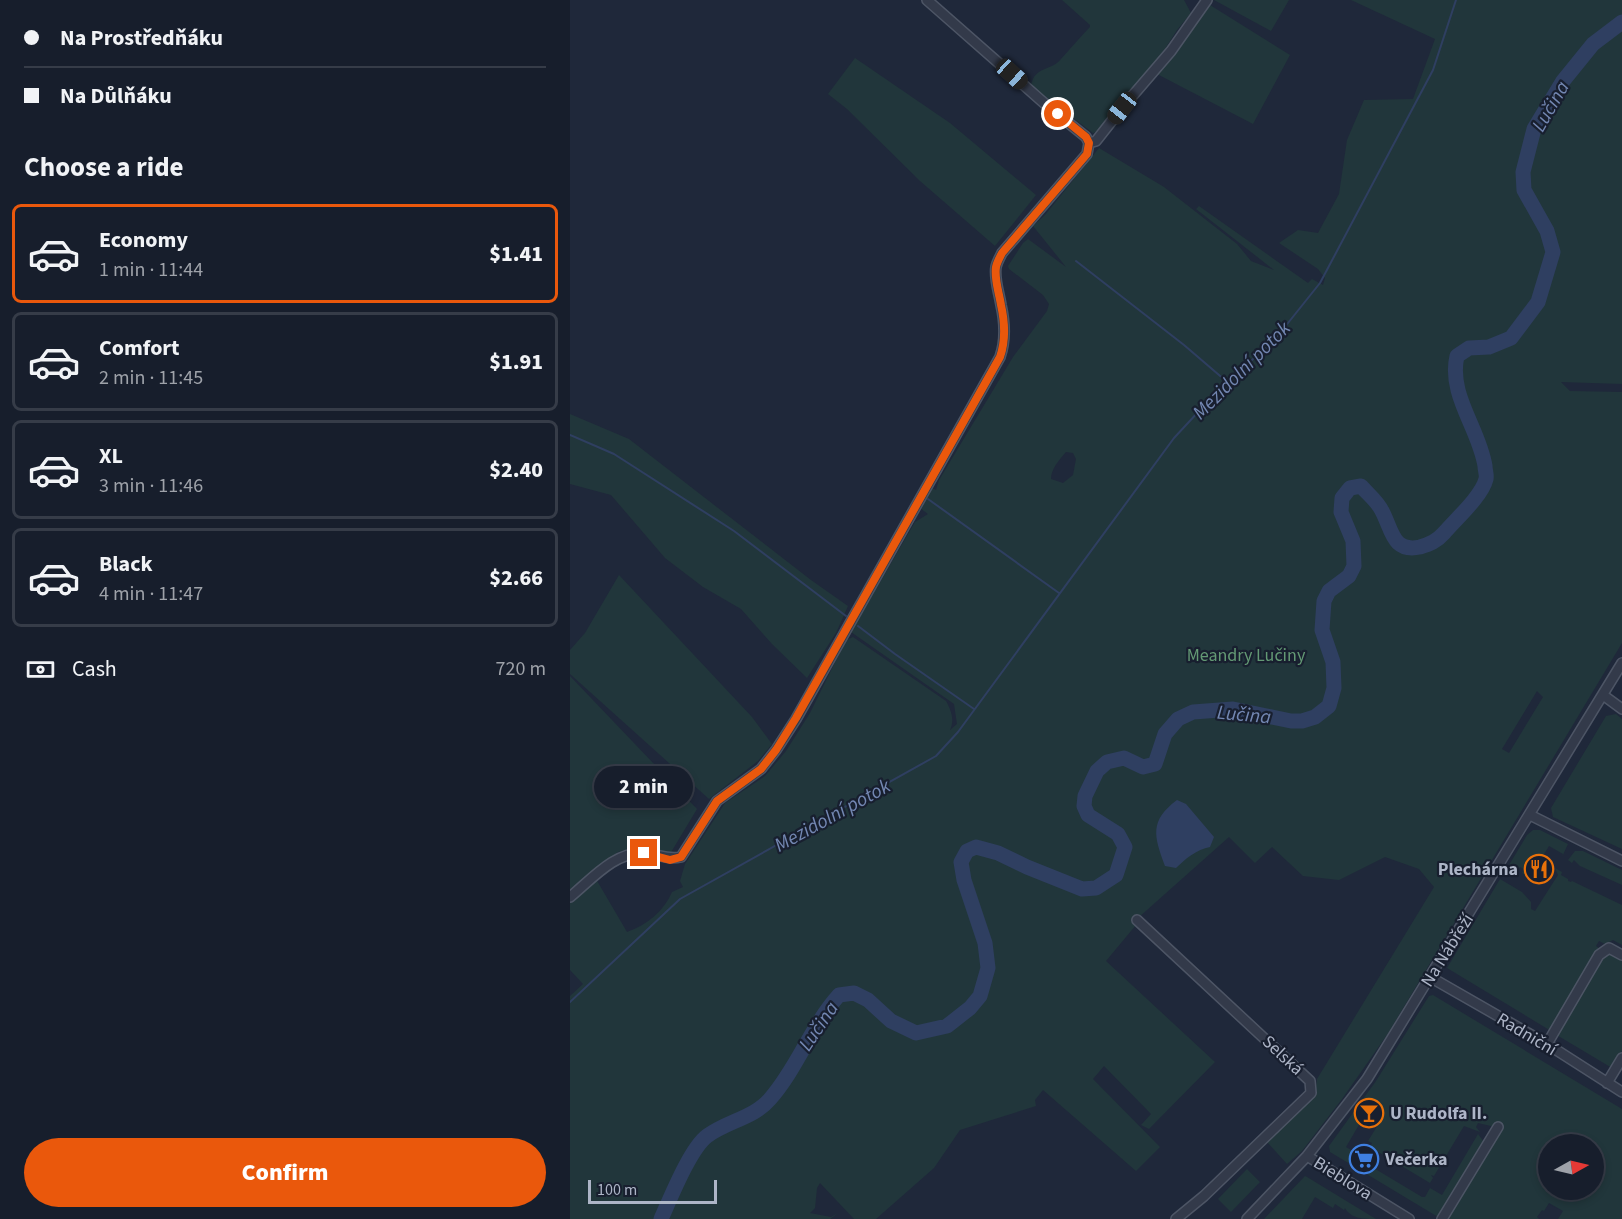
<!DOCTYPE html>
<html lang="en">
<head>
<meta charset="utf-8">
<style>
	body { margin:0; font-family:"Source Sans 3",sans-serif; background:#202734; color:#f1f3f6; height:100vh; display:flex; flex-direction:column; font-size:22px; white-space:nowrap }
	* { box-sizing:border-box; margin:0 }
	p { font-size:20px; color:#9ea2a9 }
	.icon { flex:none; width:33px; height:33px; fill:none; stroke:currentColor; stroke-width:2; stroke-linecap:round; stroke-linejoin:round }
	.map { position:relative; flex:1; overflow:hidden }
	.side { display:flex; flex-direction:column; background:#171e2c; width:570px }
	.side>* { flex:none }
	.guide { display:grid; align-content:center; height:132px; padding:0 24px; background:#171e2c }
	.needle { width:39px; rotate:82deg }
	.tools { position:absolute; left:968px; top:1134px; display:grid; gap:12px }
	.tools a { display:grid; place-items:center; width:66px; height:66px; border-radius:50%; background:#171e2c; box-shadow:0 3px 9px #0003,0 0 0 2px #363c48; font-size:30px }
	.scale { position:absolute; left:18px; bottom:15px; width:129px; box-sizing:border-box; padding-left:6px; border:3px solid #adb5c7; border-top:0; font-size:16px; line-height:21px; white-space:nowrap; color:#adb5c7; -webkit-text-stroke:4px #181f2f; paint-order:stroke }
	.end { position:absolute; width:27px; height:27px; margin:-14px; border:8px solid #ea580c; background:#fff; box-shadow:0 0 0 3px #fff }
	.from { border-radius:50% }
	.bubble { position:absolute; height:42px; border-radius:21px; background:#171e2c; box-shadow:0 3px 9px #0003,0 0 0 2px #363c48; font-size:20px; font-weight:800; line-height:42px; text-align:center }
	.car { position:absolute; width:18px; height:36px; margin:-18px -9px; border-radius:8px; box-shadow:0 0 4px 2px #0007; background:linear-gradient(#222 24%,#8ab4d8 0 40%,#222 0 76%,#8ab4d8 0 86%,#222 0) }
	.guide b { display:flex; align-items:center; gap:21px; height:57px; font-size:22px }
	.guide b+b { border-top:2px solid #363c48 }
	.guide i { width:15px; height:15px; background:#f1f3f6 }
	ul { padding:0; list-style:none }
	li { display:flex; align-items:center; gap:18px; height:99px; margin:0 12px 9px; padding:0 12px; border:3px solid #363c48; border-radius:9px }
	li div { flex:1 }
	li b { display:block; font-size:22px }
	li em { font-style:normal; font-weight:800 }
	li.on { border-color:#ea580c }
	li>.icon { width:54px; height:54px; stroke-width:1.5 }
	h2 { padding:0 24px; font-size:27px; line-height:72px }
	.pay { display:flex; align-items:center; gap:15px; height:66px; padding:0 24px; font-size:22px }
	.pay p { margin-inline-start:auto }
	.primary-button { display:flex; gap:12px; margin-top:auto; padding:12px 24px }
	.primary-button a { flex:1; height:69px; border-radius:36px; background:#ea580c; color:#fff; font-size:24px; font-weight:800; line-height:69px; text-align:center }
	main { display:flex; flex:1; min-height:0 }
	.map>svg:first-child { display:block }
	.green { fill:#21363b; fill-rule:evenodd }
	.water { fill:#2f3f61 }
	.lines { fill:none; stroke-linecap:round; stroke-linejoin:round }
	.stream { stroke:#2f3f61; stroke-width:2 }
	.river { stroke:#2f3f61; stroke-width:15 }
	.minor-casing { stroke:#4d5565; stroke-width:12 }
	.minor { stroke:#333a4a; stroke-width:9 }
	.route { stroke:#ea580c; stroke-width:8 }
	.labels { text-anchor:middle; stroke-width:4.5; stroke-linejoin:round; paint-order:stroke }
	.park-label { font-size:18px; fill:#639974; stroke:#181f2f }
	.poi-label { font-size:18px; font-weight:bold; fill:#adb5c7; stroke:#181f2f; text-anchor:start }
	.street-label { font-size:18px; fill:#adb5c7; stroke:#181f2f }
	.water-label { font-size:20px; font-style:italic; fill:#7387b2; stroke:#181f2f }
</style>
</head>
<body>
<main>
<section class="side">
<div class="guide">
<b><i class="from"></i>Na Prostředňáku</b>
<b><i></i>Na Důlňáku</b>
</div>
<h2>Choose a ride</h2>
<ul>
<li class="on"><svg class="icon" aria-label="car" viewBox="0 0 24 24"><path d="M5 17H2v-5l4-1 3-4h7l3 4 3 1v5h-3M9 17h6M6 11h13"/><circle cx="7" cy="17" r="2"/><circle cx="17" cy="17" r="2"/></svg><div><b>Economy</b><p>1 min · 11:44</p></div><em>$1.41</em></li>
<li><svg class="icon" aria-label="car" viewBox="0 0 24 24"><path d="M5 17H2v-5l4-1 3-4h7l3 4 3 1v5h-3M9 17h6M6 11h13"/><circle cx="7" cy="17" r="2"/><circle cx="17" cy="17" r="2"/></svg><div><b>Comfort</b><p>2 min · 11:45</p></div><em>$1.91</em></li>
<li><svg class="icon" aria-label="car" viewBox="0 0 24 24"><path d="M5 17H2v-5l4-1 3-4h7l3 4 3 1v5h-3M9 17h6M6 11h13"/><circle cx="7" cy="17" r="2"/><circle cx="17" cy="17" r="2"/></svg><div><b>XL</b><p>3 min · 11:46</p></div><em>$2.40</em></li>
<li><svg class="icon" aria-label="car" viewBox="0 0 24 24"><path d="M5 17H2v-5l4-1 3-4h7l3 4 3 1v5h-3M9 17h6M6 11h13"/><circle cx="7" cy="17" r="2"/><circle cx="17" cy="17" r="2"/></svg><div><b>Black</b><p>4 min · 11:47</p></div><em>$2.66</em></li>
</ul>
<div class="pay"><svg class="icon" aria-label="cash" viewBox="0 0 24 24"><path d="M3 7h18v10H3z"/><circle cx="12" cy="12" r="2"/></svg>Cash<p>720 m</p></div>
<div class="primary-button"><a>Confirm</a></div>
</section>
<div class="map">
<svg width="1052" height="1219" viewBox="0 0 1052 1219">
	<rect width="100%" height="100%" fill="#1f283a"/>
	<!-- green -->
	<path class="green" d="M 492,0 L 614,0 L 621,13 L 607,30 L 586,63 L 526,132 L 523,133 L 461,86 C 464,66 482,71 491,59 C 501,48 510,37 520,27 L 520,25 Z
		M 644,0 L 719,0 L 701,31 Z
		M 781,0 L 1052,0 L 1052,384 L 991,382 L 1000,391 L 1052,392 L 1052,643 L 817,1035 L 772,1099 L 732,1151 L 717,1164 L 697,1142 L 745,1095 L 747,1079 L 864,887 L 849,869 L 815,857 L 769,880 L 733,876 L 702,847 L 685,863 L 659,837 L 568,918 L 566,925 L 536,961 L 645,1062 L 579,1129 L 571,1125 L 581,1114 L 534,1066 L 523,1079 L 590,1147 L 566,1171 L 473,1090 L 465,1100 L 466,1106 L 390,1130 L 364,1168 L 306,1219 L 284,1219 L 250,1183 L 247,1188 L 245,1208 L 240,1213 L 261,1217 L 268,1213 L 260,1219 L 0,1219 L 0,996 L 13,984 L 0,970 L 0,902 L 26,879 L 57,932 C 77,925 94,911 102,892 L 113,887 L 110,881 L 115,864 L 155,803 L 195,776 L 216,751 L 240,713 L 276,640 L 283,637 L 376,701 C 381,710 385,720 380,730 L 387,724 L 384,704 L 281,632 L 345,522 L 358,514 L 350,508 L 362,488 L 366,490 L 369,480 L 443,357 L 477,311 L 479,304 L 473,295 L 439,269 L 438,266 L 453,243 L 458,239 L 496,267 L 463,226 L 475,215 L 529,148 L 594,187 L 667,244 L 681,261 L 704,270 L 626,209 L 629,206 L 738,283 L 742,279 L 753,285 L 755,278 L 748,269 L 709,243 L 728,230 L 748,233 L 769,194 L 777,140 L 794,100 L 843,99 L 865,39 ZM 496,452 L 503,453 L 506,459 L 503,475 L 493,483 L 481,479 C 481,469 489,460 496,452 ZM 967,691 L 973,697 L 939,753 L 932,749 Z
		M 640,5 L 720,55 L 683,124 L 587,74 Z
		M 285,58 L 380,123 L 466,195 L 425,246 L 350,181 L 277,109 L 258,94 Z
		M 0,414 L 59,439 L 241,580 L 278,606 L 266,633 L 237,678 L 202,644 L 171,609 L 133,587 L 95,558 L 41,495 L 0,484 Z
		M 49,575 L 182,717 L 202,744 L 188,761 L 139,799 L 0,674 L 0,650 L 15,633 Z
		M 0,676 L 127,809 L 100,854 L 72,845 L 48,852 L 0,890 Z
		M 1046,714 L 1052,719 L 1052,849 L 983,817 L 981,808 L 1036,716 Z
		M 963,830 L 970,830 L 998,844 L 992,857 L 993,854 L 979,846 L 960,878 L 952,873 L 954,869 L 950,867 L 948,870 L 939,865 L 957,835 Z
		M 1005,851 L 1013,851 L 1052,870 L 1052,885 L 1010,866 L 1004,860 L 1002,863 L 998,860 Z
		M 985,868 L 992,872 L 991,875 L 998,879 L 998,881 L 1001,882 L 1002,881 L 1052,905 L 1052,945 L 1043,940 L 1035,944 L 1029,941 L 1026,946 L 1030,949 L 981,1031 L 877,968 L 930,879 L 952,892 L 961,902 L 961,909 L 965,911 L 988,875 Z
		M 1041,954 L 1052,957 L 1052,1051 L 1042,1068 L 985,1034 L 1031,959 Z
		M 863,995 L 1052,1109 L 1052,1219 L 988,1219 L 993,1211 L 979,1203 L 974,1211 L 972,1210 L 967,1217 L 969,1219 L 875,1219 L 925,1127 L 908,1123 L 906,1127 L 910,1132 L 894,1126 L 864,1176 L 861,1175 L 863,1178 L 860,1183 L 800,1147 L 802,1143 L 798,1141 L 814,1115 L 800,1106 L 776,1147 L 793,1157 L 792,1161 L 852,1197 L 855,1197 L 860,1188 L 872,1195 L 908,1134 L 914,1142 L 868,1217 L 760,1152 L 759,1146 L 806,1081 L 859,996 ZM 978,1144 L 1023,1144 L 1023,1190 L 978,1190 Z
		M 677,1169 L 690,1182 L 661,1212 L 648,1199 Z
		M 735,1176 L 737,1177 L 806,1219 C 794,1219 781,1219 775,1208 L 774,1210 L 765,1204 L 763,1208 L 745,1197 L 732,1219 L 694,1219 Z"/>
	<!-- water -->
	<path class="water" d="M 607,800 L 616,804 L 644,837 L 640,847 C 627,849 614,860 606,868 L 595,866 C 584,836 579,821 607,800 Z"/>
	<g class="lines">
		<!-- stream -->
		<path class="stream" d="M 506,261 L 614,345 L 656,381
			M 0,435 L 44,454 L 164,531 L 276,616
			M 358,499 L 489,593
			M 288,626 L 325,654 L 404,709
			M 0,1002 L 110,899 L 366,756 L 388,732 L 604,438 L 656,382 L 702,343 L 750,283 L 863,70 L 886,0"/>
		<!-- river -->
		<path class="river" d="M 91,1219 C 101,1197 120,1149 137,1136 C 157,1121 184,1118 200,1099 C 228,1067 241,1026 269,995 L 284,993 L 298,1000 L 321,1021 L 346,1033 L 377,1026 L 400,1008 L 410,996 L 418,968 L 415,943 L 394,880 L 391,862 L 397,851 L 406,847 L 428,853 L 457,867 L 512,889 L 526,888 L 546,875 L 555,847 L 548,834 L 518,815 L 514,806 L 515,796 L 527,771 L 537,762 L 554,758 L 573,767 L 585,764 L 595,734 L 608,719 L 623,712 L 663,709 L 721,721 L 732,721 L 745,717 L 759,706 L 764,688 L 763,662 L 752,630 L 754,601 L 759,591 L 779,576 L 784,566 L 783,541 L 771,512 L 772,498 L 780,488 L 791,486 C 798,494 808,502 812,511 C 822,529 822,553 850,547 C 860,544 867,541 874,533 C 885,520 912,496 916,479 C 917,475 915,470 915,466 C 909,428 878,395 887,356 L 899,348 L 919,347 L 941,338 L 968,302 L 983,252 L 977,231 L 954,190 L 953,172 L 964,129 L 993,81 L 1023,44 L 1052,22"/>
		<!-- minor casing -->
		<g class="minor-casing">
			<path id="minor" d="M 357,0 L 474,103 L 516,137 L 519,143
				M 519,143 L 526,141 L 552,108 L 601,51 L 637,0
				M 1033,695 L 1052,709
				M 960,815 L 1052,861
				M 0,897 C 21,880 45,851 74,853 C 88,854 97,860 111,857 L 147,801 L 191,769 L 206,750 L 226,719 L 430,357 C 436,340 435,323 431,305 C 429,292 424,279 426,267 C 427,262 430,257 432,253 L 517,154 L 519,143
				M 567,920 L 740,1081 L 741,1093 L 634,1196 L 606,1219
				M 860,977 L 977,1044 L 1052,1092
				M 977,1044 L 1029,955 L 1039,948 L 1052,955
				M 1037,1083 L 1052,1058
				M 737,1156 L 839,1219
				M 677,1219 L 737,1156 L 797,1079 L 1052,663
				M 872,1219 L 928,1127"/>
		</g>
		<!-- minor -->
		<use href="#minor" class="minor"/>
	</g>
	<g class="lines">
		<!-- route -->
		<path class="route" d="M 74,853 L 100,860 L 111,857 L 147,801 L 191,769 L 206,750 L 226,718 L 430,357 C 436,340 435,323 431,305 C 429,292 424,279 426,267 C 427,262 430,257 432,253 L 517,154 L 519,143 L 516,137 L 488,114"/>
	</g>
	<!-- icons -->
	<defs>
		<g id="restaurant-ring" transform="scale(1.5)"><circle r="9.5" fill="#181f2f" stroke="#e8710a" stroke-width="1.5"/><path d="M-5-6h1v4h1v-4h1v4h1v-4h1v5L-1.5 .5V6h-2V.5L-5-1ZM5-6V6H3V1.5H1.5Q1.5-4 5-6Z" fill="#e8710a"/></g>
		<g id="bar-ring" transform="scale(1.5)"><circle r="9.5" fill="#181f2f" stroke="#e8710a" stroke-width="1.5"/><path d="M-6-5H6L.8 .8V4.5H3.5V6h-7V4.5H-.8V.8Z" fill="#e8710a"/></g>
		<g id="supermarket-ring" transform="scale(1.5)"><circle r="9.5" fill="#181f2f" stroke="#3f7fe0" stroke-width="1.5"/><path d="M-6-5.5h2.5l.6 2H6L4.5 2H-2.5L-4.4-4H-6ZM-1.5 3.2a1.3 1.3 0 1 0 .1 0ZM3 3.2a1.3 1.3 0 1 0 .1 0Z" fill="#3f7fe0"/></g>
	</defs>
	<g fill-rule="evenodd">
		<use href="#restaurant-ring" x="969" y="869"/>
		<use href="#bar-ring" x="799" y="1113"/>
		<use href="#supermarket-ring" x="794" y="1159"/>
	</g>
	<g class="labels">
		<!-- park labels -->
		<g class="park-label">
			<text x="676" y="661">Meandry Lučiny</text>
		</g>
		<!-- poi labels -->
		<g class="poi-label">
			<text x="948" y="875" text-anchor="end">Plechárna</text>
			<text x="820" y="1119">U Rudolfa II.</text>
			<text x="815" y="1165">Večerka</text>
		</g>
		<!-- street labels -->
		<g class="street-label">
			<text transform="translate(877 950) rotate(-58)" y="6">Na Nábřeží</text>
			<text transform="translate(957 1034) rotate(31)" y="6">Radniční</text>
			<text transform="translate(713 1055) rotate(43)" y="6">Selská</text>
			<text transform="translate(773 1178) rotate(32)" y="6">Bieblova</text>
		</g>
		<!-- water labels -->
		<g class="water-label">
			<text transform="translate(980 106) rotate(-60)" y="7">Lučina</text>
			<text transform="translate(671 370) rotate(-45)" y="7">Mezidolní potok</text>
			<text transform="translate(674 714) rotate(5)" y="7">Lučina</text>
			<text transform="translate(262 815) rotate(-29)" y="7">Mezidolní potok</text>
			<text transform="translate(248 1026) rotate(-56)" y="7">Lučina</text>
		</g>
	</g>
</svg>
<div class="tools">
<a><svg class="needle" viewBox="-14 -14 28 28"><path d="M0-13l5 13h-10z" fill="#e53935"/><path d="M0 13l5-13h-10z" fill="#9ea2a9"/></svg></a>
</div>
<div class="scale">100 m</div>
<i class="end from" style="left:488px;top:114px"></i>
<i class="end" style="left:74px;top:853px"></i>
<div class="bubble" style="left:24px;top:766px;width:99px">2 min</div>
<i class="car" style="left:442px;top:74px;rotate:132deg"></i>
<i class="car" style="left:552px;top:108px;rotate:218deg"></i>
</div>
</main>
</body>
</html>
